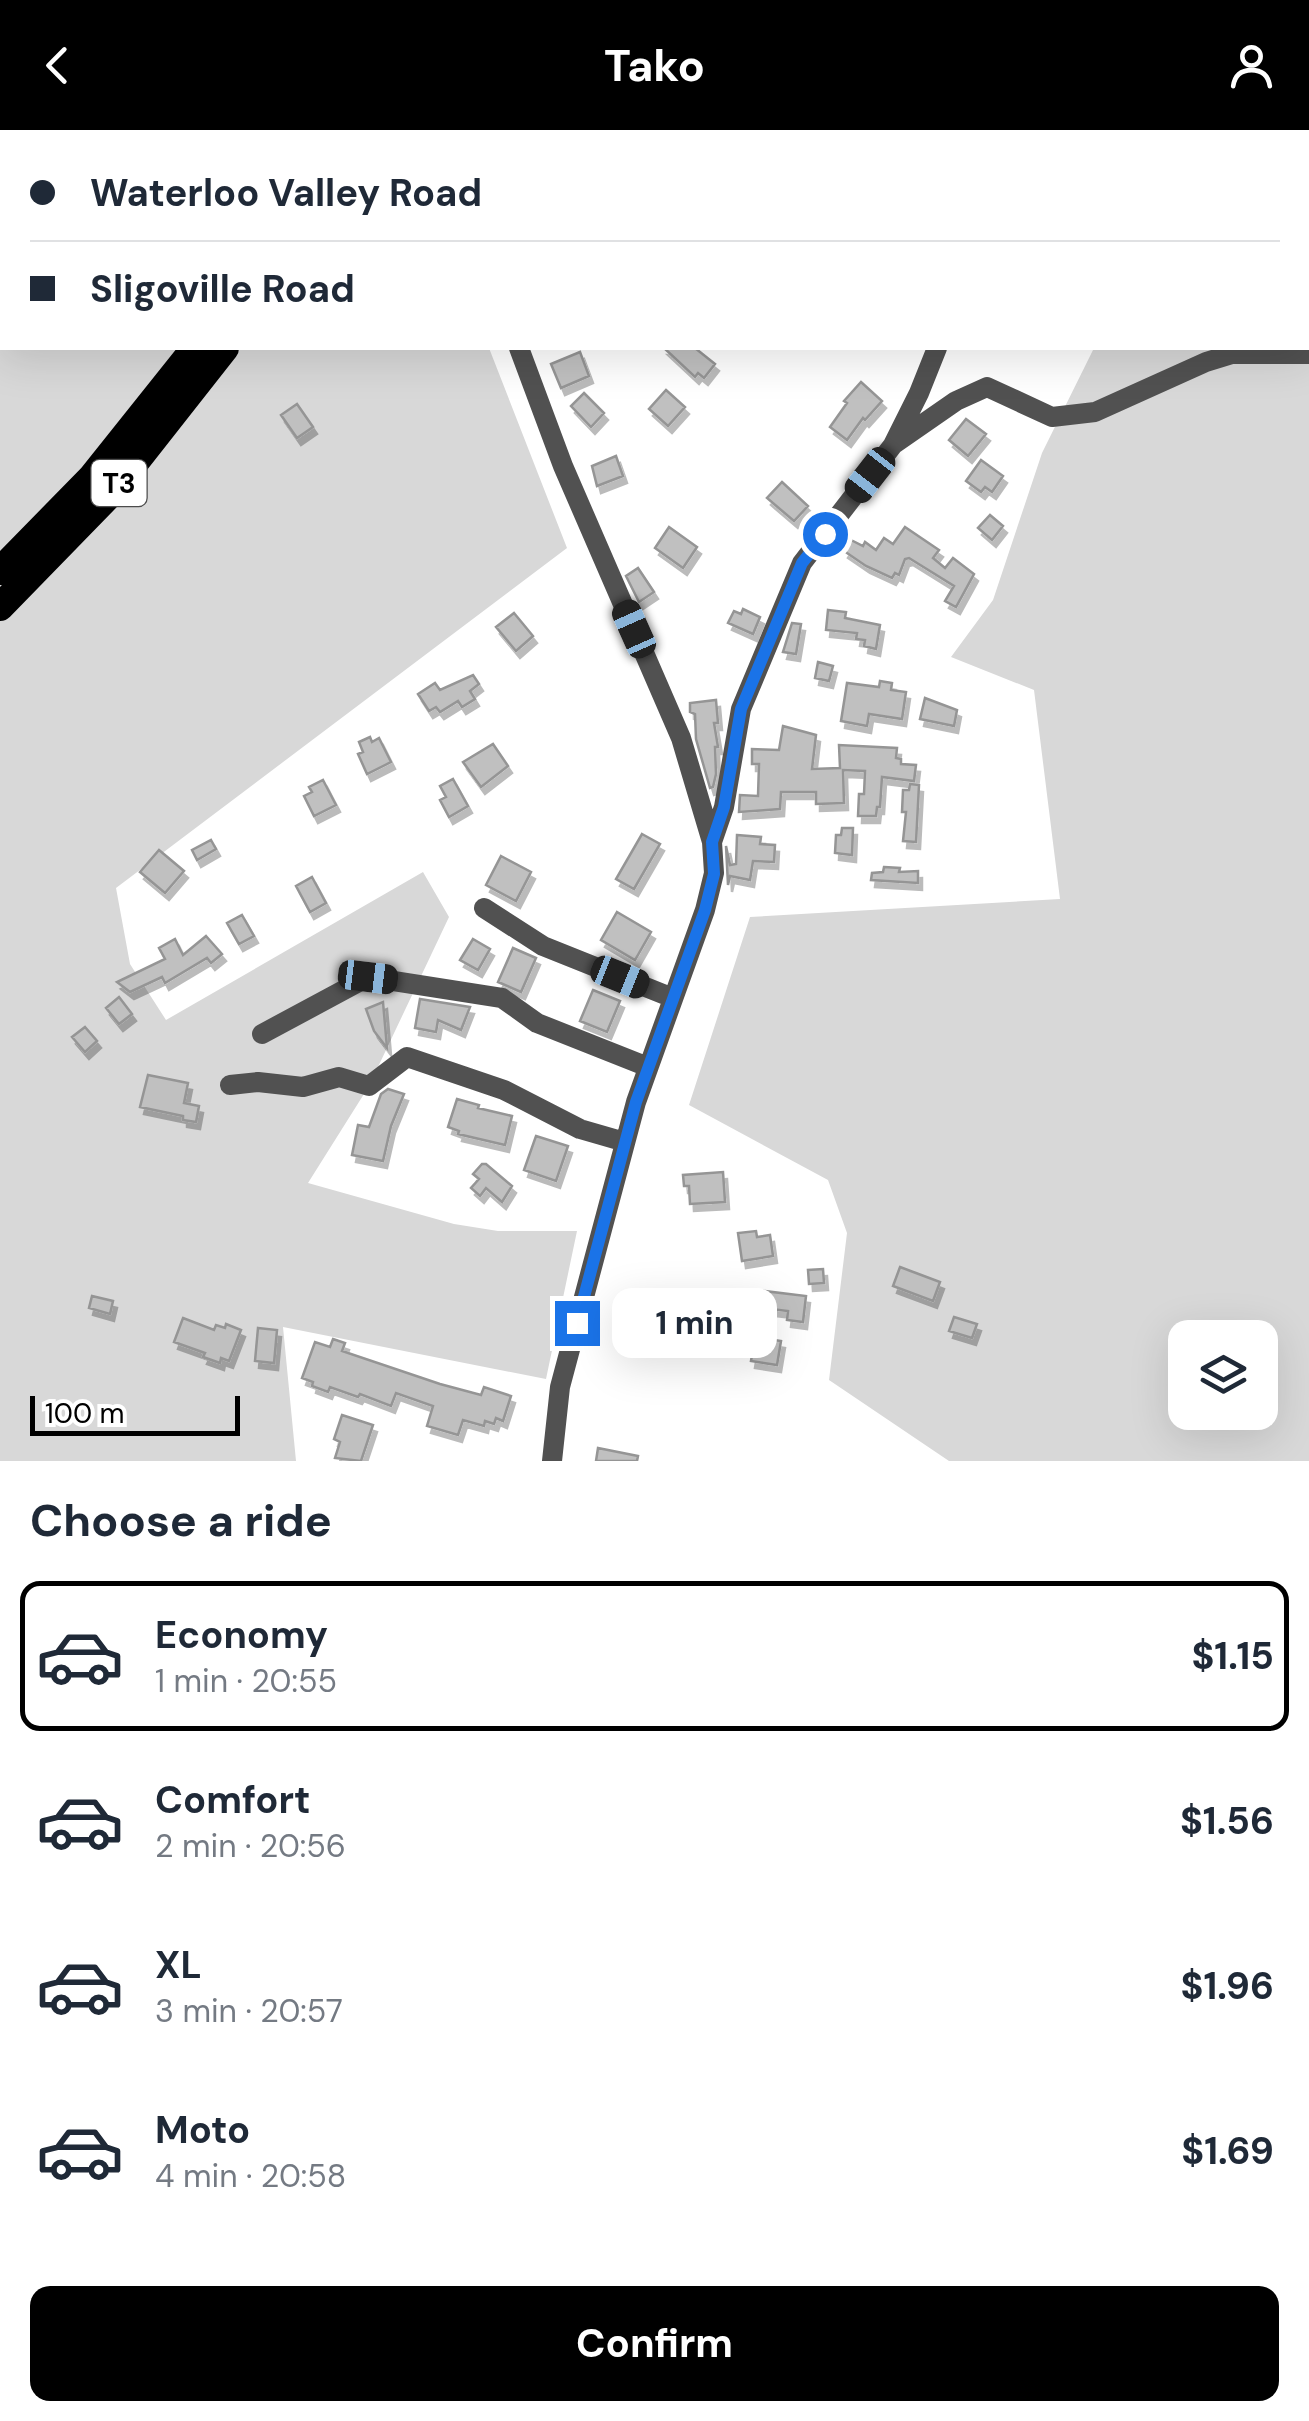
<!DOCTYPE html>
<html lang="en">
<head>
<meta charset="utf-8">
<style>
	body { margin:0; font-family:"DM Sans",sans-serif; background:#f2f2f3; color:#1f2937; height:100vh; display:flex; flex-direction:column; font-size:38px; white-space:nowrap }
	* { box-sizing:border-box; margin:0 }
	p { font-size:32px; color:#747a83 }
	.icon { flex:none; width:55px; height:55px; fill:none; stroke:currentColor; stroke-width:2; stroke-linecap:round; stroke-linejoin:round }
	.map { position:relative; height:1331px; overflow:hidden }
	.details { display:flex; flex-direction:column; background:#fff; flex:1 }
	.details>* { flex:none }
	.hud { position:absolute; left:0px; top:0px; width:1310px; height:220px; box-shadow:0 10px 40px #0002; display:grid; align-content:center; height:220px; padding:0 30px; background:#fff }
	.buttons { position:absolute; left:1168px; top:1190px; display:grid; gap:20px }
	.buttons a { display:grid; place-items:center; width:110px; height:110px; border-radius:20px; background:#fff; box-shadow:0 10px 40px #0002; font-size:50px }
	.scale { position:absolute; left:30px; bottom:25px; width:210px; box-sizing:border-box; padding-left:10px; border:5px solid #000; border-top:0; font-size:28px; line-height:35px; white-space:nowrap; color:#000; -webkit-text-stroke:8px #fff; paint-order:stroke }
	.end { position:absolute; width:45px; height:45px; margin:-22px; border:12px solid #1a73e8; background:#fff; box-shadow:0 0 0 5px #fff }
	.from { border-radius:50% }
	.bubble { position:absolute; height:70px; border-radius:20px; background:#fff; box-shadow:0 10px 40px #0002; font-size:32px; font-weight:700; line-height:70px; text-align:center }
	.car { position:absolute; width:30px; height:60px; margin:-30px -15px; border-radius:12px; box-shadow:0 0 8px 2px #0007; background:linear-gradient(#222 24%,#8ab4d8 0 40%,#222 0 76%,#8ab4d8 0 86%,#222 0) }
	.hud b { display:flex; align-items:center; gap:35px; height:95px; font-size:38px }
	.hud b+b { border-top:2px solid #e0e1e3 }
	.hud i { width:25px; height:25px; background:#1f2937 }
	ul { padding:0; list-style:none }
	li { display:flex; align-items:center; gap:30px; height:150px; margin:0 20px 15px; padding:0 10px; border:5px solid transparent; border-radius:20px }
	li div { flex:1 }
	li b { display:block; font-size:38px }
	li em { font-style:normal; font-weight:700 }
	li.current { border-color:#000 }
	li>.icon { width:90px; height:90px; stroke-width:1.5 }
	h2 { padding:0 30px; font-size:45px; line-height:120px }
	.button { display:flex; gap:20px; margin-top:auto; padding:20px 30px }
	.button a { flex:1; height:115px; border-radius:20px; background:#000; color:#fff; font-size:40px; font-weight:700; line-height:115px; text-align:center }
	header { display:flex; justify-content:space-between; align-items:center; height:130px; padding:0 30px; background:#000; color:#fff; font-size:45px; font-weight:700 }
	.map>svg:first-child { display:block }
	.green { fill:#d8d8d8; fill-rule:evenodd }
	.building { fill:#c0c0c0; stroke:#959595; stroke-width:2.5; filter:url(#shadow) }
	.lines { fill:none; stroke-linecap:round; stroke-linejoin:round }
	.minor { stroke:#515151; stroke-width:20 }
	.highway { stroke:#000; stroke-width:28 }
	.route { stroke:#1a73e8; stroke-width:12 }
	.labels { text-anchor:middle; stroke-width:8; stroke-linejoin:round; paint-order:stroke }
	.shield { fill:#fff; stroke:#4c4c4c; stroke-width:2.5 }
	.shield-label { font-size:28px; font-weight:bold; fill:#000 }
</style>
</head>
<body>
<header><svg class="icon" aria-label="back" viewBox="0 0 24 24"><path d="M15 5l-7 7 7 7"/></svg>Tako<svg class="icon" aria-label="person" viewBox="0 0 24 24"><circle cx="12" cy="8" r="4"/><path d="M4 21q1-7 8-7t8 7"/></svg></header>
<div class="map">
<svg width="1309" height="1331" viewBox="0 0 1309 1331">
	<defs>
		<filter id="shadow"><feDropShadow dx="4" dy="7" stdDeviation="0" flood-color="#0004"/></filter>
	</defs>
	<rect width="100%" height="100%" fill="#fff"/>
	<!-- green -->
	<path class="green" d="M 0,0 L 451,0 L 451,2 L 2,2 L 2,218 L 489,218 L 567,418 L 116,758 L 130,834 L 166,890 L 423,742 L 449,787 L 369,956 L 308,1053 L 454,1094 L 498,1101 L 577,1101 L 546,1249 L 283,1197 L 296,1331 L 0,1331 Z
		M 1265,0 L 1309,0 L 1309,1331 L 949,1331 L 829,1250 L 847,1103 L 828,1050 L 689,975 L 750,787 L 1060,769 L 1034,560 L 951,527 L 993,470 L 1042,323 L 1094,218 L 1308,218 L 1308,2 L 1265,2 ZM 1185,1208 L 1260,1208 L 1260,1282 L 1185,1282 Z"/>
	<!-- building -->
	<path class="building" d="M 664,218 L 695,218 L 715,234 L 704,248 L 698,243 L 695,247 Z
		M 580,222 L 589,246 L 561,258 L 551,234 Z
		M 861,252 L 882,271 L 865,290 L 863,288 L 847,310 L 830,297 L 847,273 L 844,271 Z
		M 666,260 L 685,277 L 668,296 L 649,279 Z
		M 584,263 L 604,283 L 591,297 L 571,276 Z
		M 297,274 L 313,297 L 297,308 L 281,285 Z
		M 966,289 L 986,304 L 968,326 L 949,310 Z
		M 616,326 L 623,346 L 597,356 L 592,336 Z
		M 981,330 L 1003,346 L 992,362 L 985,357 L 981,362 L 966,351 Z
		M 782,352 L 808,376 L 794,391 L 767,368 Z
		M 990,385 L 1003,396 L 992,410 L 978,398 Z
		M 669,397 L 697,417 L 683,438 L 655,418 Z
		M 905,397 L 939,420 L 933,428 L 945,438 L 953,428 L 974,444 L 956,477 L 945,471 L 954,456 L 909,428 L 905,429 L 899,445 L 895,443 L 892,448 L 866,436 L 844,421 L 851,410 L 863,416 L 865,412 L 876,420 L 884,408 L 893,414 Z
		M 638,438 L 654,462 L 639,472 L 626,446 Z
		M 743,479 L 760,487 L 753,504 L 728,493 L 734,481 L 741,484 Z
		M 828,480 L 846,482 L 845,488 L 880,495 L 876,519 L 864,516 L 865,510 L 856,509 L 857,503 L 826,500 Z
		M 514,483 L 533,506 L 516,521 L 496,497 Z
		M 792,493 L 801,494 L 796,524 L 783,522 Z
		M 818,532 L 833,536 L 829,551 L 815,548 Z
		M 473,545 L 479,554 L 470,561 L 475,569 L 462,577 L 458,571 L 440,582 L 436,577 L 429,581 L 418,564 L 435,553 L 440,560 Z
		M 880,551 L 892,553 L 891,560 L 906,562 L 902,589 L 869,584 L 867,596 L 841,591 L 847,553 L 879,557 Z
		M 925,568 L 957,580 L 954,596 L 920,589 Z
		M 716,570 L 718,593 L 714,593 L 718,617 L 715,617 L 716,644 L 713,657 L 710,658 L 696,609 L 695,584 L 690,582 L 690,573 Z
		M 783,596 L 816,605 L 812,639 L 840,638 L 839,615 L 897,618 L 896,628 L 901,629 L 901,634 L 916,635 L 914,651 L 882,647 L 880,677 L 877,677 L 876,686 L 858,686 L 859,664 L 864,664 L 865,641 L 843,640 L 844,673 L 816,674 L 816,662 L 781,662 L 780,679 L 739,682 L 740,665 L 758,666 L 759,634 L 752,634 L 752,619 L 779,620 Z
		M 370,607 L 372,612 L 379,608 L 391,632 L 367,644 L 358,624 L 363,622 L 359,612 Z
		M 493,614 L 508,636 L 481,657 L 463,632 Z
		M 453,649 L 468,676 L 449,687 L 440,670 L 446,667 L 440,656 Z
		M 323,650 L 336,675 L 314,686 L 304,666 L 312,662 L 309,657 Z
		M 910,654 L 919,655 L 916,712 L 903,711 L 906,682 L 902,682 L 903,660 L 909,660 Z
		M 842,698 L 853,698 L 852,725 L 835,723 L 836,705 L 841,705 Z
		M 642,704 L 660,714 L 634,759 L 616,749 Z
		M 737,705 L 761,707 L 760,714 L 775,715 L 774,732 L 753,731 L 750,750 L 730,746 L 728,755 L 726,716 L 730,735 L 736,734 Z
		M 211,710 L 216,719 L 197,730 L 192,720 Z
		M 159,720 L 184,741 L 165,763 L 140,742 Z
		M 501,726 L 531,742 L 516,771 L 486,755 Z
		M 884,737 L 900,738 L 899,742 L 918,741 L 918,753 L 871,750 L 872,743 L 883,742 Z
		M 312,747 L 326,773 L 310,782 L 296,756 Z
		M 617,782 L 651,802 L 635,830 L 601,810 Z
		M 242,785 L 254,806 L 239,814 L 227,793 Z
		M 206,806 L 222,824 L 211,833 L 207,828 L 165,853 L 162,847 L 130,862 L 117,852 L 165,829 L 159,818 L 175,809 L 183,825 Z
		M 473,809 L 490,819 L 478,840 L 460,830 Z
		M 513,818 L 536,828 L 521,862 L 498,852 Z
		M 593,860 L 620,871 L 607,902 L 580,891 Z
		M 119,867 L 132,884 L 119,894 L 106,878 Z
		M 420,869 L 470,877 L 461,900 L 438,890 L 436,902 L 415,898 Z
		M 383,872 L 387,918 L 374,901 L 366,879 Z
		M 85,897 L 97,911 L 85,922 L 72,907 Z
		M 148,945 L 188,953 L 184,973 L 199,976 L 196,992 L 183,990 L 183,986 L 140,977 Z
		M 388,959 L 404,964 L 391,996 L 383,1031 L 352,1025 L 358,995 L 369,997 L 381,964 Z
		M 457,969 L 479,975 L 478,978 L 512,986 L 505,1015 L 458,1004 L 459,1001 L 448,997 Z
		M 536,1006 L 568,1016 L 556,1051 L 524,1040 Z
		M 482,1034 L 486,1034 L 512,1056 L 502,1072 L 486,1058 L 480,1066 L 471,1058 L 479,1049 L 473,1044 Z
		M 723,1042 L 725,1072 L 690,1074 L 689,1056 L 684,1056 L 683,1045 Z
		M 756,1101 L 757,1107 L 770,1105 L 773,1126 L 742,1131 L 738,1103 Z
		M 900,1137 L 940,1152 L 933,1171 L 893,1156 Z
		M 823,1139 L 824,1153 L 809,1154 L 808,1140 Z
		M 756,1160 L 806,1166 L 803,1192 L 787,1190 L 788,1181 L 754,1177 Z
		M 92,1166 L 113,1171 L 110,1184 L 89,1178 Z
		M 691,1187 L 707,1188 L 705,1209 L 689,1208 Z
		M 954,1187 L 977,1194 L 972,1208 L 949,1201 Z
		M 183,1188 L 214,1200 L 216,1195 L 225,1198 L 226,1194 L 241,1200 L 229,1231 L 221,1228 L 220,1233 L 203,1227 L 205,1223 L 174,1212 Z
		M 258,1198 L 277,1200 L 274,1233 L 255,1231 Z
		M 755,1207 L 781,1211 L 777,1235 L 751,1231 Z
		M 333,1209 L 345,1213 L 342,1221 L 440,1254 L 481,1265 L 484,1257 L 511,1266 L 503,1291 L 496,1288 L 494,1294 L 485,1291 L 484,1296 L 463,1290 L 458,1305 L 427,1296 L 433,1276 L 396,1263 L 391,1276 L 360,1264 L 358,1267 L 330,1257 L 328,1262 L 312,1256 L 313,1252 L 302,1248 L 315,1212 L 330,1217 Z
		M 342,1285 L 373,1295 L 361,1331 L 335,1328 L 340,1312 L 334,1309 Z
		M 598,1318 L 638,1326 L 637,1331 L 596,1331 Z"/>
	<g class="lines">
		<!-- minor -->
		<path class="minor" d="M 474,0 L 474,2
			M 1060,2 L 1061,0
			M 519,218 L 563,336 L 681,608 L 712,712 L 714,743 L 705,780 L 636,972 L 560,1257 L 552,1331
			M 894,314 L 956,271 L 987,257 L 1052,287 L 1095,282 L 1206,232 L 1232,224 L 1309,224
			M 712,712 L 724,677 L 741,579 L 802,433 L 893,315 L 919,263 L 937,218
			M 484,778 L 543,816 L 673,868
			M 262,904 L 368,847 L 502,868 L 537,893 L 648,937
			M 230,955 L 258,952 L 303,957 L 339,947 L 369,956 L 407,927 L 504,960 L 580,999 L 625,1012"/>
		<!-- highway -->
		<path class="highway" d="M 352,2 L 354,0
			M 379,2 L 380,0
			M 0,441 L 92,347 L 195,218
			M 0,477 L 111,363 L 225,218"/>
	</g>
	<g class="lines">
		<!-- route -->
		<path class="route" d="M 577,1193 L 636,972 L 705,780 L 714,744 L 712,712 L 724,677 L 741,579 L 802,433 L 825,404"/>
	</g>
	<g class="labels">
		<!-- shield labels -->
		<rect class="shield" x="91.5" y="330" width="55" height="46" rx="8"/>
		<g class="shield-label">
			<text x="119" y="363">T3</text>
		</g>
	</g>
</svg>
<div class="buttons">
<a><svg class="icon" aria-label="layers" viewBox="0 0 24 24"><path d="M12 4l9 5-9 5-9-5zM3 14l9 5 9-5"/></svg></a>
</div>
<div class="scale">100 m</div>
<i class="end from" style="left:825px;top:404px"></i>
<i class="end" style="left:577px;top:1193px"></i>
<div class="bubble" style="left:612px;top:1158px;width:165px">1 min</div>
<i class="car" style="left:870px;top:345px;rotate:218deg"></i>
<i class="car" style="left:634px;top:499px;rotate:336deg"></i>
<i class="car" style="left:368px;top:847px;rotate:97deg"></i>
<i class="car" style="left:620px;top:847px;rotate:112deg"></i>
<div class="hud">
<b><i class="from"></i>Waterloo Valley Road</b>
<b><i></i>Sligoville Road</b>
</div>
</div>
<section class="details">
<h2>Choose a ride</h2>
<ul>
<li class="current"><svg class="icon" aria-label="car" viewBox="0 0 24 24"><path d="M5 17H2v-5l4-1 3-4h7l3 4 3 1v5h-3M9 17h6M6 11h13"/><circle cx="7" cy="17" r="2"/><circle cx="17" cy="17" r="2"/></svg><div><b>Economy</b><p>1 min · 20:55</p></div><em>$1.15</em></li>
<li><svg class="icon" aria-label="car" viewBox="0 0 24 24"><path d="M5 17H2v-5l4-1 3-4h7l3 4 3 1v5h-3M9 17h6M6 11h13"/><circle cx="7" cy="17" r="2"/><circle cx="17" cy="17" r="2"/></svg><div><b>Comfort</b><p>2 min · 20:56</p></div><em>$1.56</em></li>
<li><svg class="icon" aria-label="car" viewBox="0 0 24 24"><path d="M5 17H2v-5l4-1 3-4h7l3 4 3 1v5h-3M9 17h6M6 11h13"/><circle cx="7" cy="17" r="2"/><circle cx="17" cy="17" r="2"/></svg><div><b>XL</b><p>3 min · 20:57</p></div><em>$1.96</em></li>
<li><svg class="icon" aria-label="car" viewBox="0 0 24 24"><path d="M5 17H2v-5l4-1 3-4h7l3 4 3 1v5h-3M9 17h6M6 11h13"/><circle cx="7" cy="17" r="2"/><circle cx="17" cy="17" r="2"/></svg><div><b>Moto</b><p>4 min · 20:58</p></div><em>$1.69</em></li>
</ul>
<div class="button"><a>Confirm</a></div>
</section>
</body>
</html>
